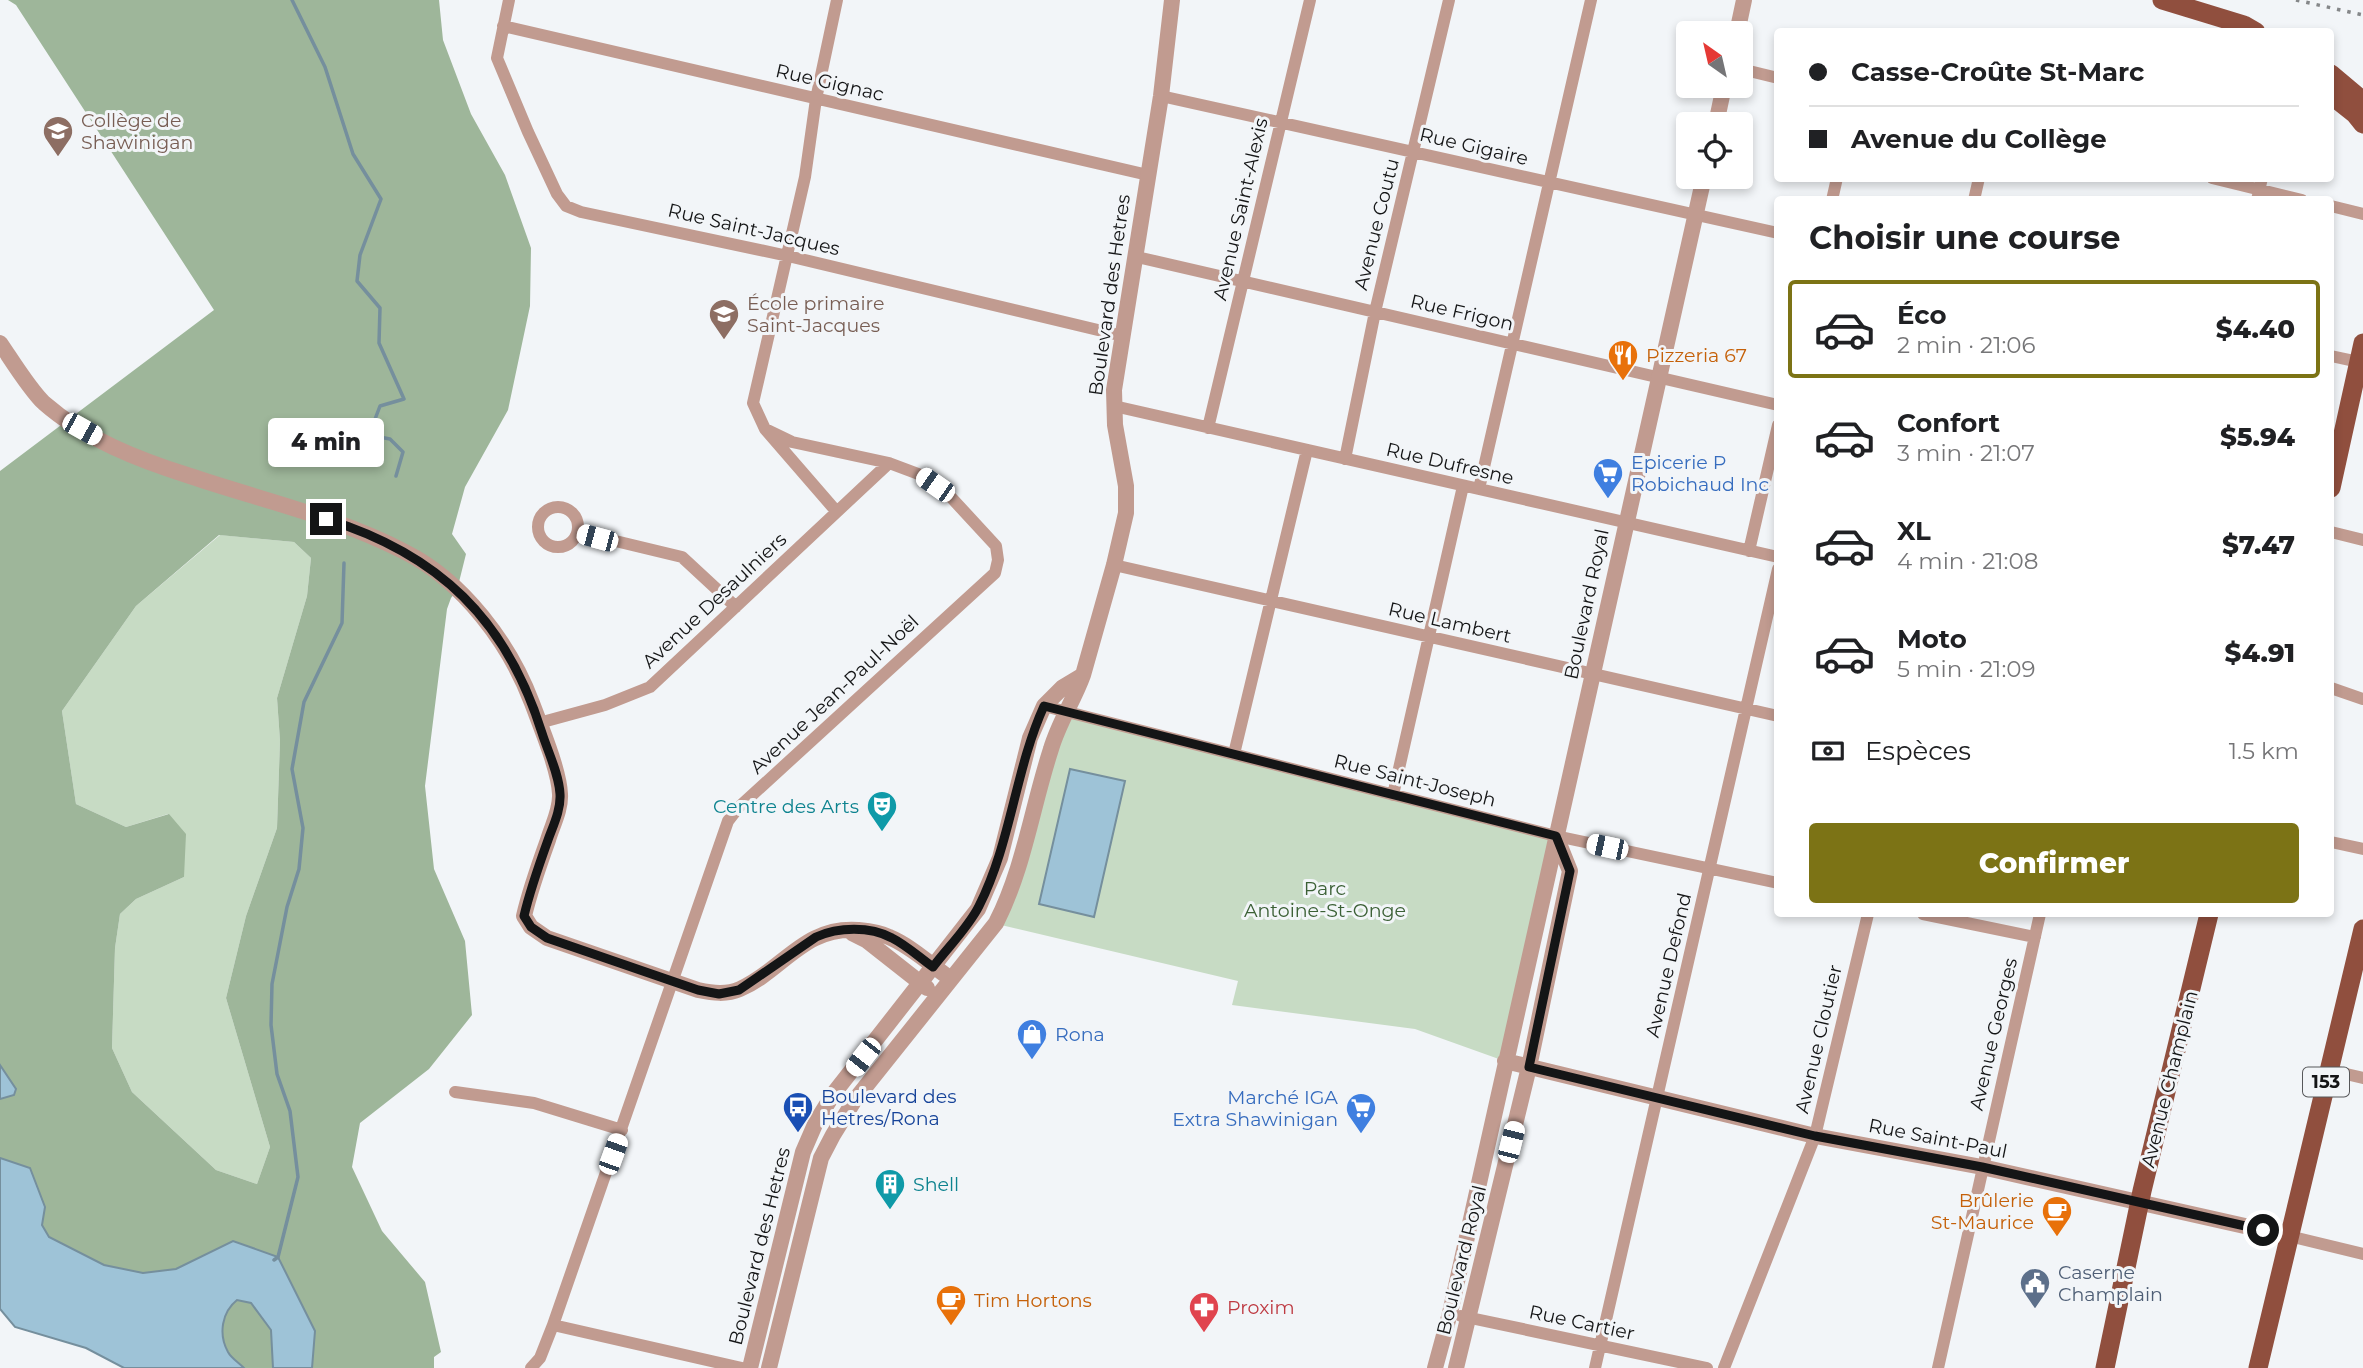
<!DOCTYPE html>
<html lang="fr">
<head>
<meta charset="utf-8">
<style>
	body { margin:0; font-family:Montserrat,sans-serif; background:#f2f2f2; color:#202124; height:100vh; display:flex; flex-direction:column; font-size:26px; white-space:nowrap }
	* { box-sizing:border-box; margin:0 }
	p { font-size:23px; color:#757577 }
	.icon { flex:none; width:38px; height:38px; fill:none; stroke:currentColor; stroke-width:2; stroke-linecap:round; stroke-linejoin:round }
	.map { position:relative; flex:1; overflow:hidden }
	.details { position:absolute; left:1774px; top:196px; width:560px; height:721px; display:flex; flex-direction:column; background:#fff; border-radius:7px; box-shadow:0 4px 10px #0003 }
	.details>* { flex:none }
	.top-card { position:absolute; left:1774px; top:28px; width:560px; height:154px; border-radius:7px; box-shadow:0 4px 10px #0003; display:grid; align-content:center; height:154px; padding:0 35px; background:#fff }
	.needle { width:46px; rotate:326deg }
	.buttons { position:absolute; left:1676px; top:21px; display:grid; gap:14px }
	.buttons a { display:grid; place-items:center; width:77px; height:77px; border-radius:7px; background:#fff; box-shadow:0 4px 10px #0003; font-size:35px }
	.end { position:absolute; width:32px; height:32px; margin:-16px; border:9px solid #141516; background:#fff; box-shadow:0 0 0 4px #fff }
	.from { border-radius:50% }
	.bubble { position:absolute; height:49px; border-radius:7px; background:#fff; box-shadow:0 4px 10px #0003; font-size:23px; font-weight:800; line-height:49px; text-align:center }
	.car { position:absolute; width:21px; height:42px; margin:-21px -10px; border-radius:9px; box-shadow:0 0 5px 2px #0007; background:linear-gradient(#fff 24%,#345 0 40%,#fff 0 76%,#345 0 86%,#fff 0) }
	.top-card b { display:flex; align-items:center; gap:24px; height:66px; font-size:26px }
	.top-card b+b { border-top:2px solid #e0e0e0 }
	.top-card i { width:18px; height:18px; background:#202124 }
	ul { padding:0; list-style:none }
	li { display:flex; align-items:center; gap:21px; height:98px; margin:0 14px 10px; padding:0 21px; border:4px solid transparent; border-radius:7px }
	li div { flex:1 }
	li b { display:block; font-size:26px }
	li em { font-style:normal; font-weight:800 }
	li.active { border-color:#7c7315 }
	li>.icon { width:63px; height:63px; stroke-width:1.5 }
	h2 { padding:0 35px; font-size:32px; line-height:84px }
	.pay { display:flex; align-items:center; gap:18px; height:77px; padding:0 35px; font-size:26px }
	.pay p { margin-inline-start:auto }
	.cta { display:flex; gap:14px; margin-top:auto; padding:14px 35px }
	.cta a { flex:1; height:80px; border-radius:7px; background:#7c7315; color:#fff; font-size:28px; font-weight:800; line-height:80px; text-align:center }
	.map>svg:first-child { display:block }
	.green { fill:#c7dbc4 }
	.forest { fill:#9eb69a; fill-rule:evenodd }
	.water { fill:#9ec3d7; stroke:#758f9d; stroke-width:2 }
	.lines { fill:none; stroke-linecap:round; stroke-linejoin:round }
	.stream { stroke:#758f9d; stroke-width:3.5 }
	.minor { stroke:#c19b90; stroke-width:12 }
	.tertiary { stroke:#c19b90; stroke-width:16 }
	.primary { stroke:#904f3e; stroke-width:19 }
	.rail { stroke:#858789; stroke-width:3.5; stroke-dasharray:3.5 7; stroke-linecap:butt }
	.route { stroke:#141516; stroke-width:9 }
	.labels { text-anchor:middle; stroke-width:6; stroke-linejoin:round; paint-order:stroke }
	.shield { fill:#f2f5f8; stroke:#57585a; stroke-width:2 }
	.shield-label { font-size:18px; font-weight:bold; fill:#141516 }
	.street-label { font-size:19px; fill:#141516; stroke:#f2f5f8 }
	.education-label { font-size:19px; fill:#785e54; stroke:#f2f5f8; text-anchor:start }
	.food-label { font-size:19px; fill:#c56008; stroke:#f2f5f8; text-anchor:start }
	.shop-label { font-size:19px; fill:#366cbe; stroke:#f2f5f8; text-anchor:start }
	.culture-label { font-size:19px; fill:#0d838f; stroke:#f2f5f8; text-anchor:end }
	.park-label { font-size:19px; fill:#3b6035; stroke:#f2f5f8 }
	.transit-label { font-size:19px; fill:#164399; stroke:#f2f5f8; text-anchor:start }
	.service-label { font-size:19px; fill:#4e5e75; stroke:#f2f5f8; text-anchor:start }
	.health-label { font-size:19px; fill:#be3a42; stroke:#f2f5f8; text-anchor:start }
</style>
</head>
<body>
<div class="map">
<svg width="2363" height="1368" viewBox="0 0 2363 1368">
	<rect width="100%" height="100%" fill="#f2f5f8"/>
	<!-- green -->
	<path class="green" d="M 220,535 L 294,542 L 311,558 L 307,596 L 277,698 L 280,741 L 277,828 L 246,916 L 226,998 L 270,1147 L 257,1184 L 216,1170 L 132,1092 L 112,1048 L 115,948 L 120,914 L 136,899 L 184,877 L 168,814 L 126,827 L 76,804 L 62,711 L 136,606 Z
		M 1065,711 L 1556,836 L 1510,1063 L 1415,1029 L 1232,1005 L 1238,981 L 1001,925 Z"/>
	<!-- forest -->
	<path class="forest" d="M 8,0 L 439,0 L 443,40 L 471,114 L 505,175 L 531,248 L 530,306 L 508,410 L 465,487 L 452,534 L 466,554 L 457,590 L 451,598 L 447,609 L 425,786 L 434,869 L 465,941 L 472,1015 L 429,1069 L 360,1123 L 352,1167 L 382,1231 L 425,1282 L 441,1352 L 434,1357 L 434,1368 L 312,1368 L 315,1331 L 233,1241 L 176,1269 L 143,1273 L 104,1265 L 49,1237 L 42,1225 L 45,1207 L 30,1168 L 0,1158 L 0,1099 L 14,1095 L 16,1089 L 0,1065 L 0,471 L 214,310 L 16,5 ZM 219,535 L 294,542 L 311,558 L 307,596 L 277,698 L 280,741 L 277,828 L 246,916 L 226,998 L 270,1147 L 257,1184 L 216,1170 L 132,1092 L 112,1048 L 115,948 L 120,914 L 136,899 L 184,877 L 186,834 L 169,814 L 126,827 L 76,804 L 62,711 L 136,606 Z
		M 236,1300 L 251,1303 L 271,1330 L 273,1368 L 244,1368 C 239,1363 231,1358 228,1351 C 218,1334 222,1313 236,1300 Z"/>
	<!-- water -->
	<path class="water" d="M 1070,769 L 1125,781 L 1094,917 L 1039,904 Z
		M 0,1065 L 16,1089 L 14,1095 L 0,1099 Z
		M 0,1158 L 30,1168 L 45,1207 L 42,1225 L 49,1237 L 104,1265 L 143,1273 L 176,1269 L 233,1241 L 278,1257 L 315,1331 L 312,1368 L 273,1368 L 271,1330 L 251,1303 L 237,1300 C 222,1312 218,1334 228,1352 C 231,1358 239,1363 244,1368 L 124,1368 L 86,1348 L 15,1327 L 0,1309 Z"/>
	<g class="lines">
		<!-- stream -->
		<path class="stream" d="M 292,0 L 325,67 L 353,154 L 381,199 L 360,255 L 357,281 L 380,308 L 379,343 L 404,399 L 380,406 L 369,435 L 390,439 L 403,452 L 396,476
			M 274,1260 L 278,1257 L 298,1177 L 290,1111 L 277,1074 L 271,1025 L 272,984 L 287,907 L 299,869 L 303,828 L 292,769 L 304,702 L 342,623 L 344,563"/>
		<!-- minor -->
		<path class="minor" d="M 509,0 L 497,58 L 528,132 L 557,194 L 566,206 L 581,212 L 788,256 L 1123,336
			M 503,26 L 1148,175
			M 1741,69 L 1778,78
			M 1161,96 L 1778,233
			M 2212,178 L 2302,200
			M 1832,200 L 1837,178
			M 1974,200 L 1979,178
			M 2257,200 L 2262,178
			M 2331,206 L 2363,214
			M 1137,257 L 1778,405
			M 2331,356 L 2363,363
			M 1114,406 L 1778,557
			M 1208,428 L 1310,0
			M 1345,459 L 1375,312 L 1449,0
			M 1479,489 L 1591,0
			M538 527a20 20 0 1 1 40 0a20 20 0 1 1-40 0Z
			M 836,511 L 765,429 L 753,403 L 805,177 L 816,99 L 837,0
			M 578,532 L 682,557 L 736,607
			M 2331,532 L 2363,540
			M 1749,551 L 1778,425
			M 1114,565 L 1778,716
			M 2331,688 L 2363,699
			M 1044,706 L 1556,836 L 1778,883
			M 539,723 L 605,705 L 650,687 L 889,463
			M 1234,754 L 1307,450
			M 1393,795 L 1463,486
			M 2331,842 L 2363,849
			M 1923,914 L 2035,937
			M 2329,1070 L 2363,1078
			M 455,1092 L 534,1103 L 622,1130
			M 2289,1236 L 2363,1254
			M 1461,1316 L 1707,1368
			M 553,1325 L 742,1368
			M 531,1368 L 540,1358 L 553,1325 L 728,821 L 738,808 L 995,573 L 998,560 L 996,546 L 948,494 L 921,475 L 889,463 L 792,442 L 765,429
			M 1595,1368 L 1778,569
			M 1724,1368 L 1815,1136 L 1868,914
			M 1938,1368 L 2040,914"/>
		<!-- tertiary -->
		<path class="tertiary" d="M 1737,33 L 1744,0
			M 1716,124 L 1724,86
			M 0,343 C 11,359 30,390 44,403 C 85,439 139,460 190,476 C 261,500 338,517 405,552 C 463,581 510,644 532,703 C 541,727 559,770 560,794 C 561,810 552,826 548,840 C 539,865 530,890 524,916 L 531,927 L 547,938 L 698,990 C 713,993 726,995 740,989 C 783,970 804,926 858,930 C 868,931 879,932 889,937 C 911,946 932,966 951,979
			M 852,933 L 866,940 L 927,988
			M 1505,1061 L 1815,1136 L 1982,1167 L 2289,1236
			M 750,1368 L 803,1152 L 816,1122 L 834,1093 L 978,909 L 1000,858 L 1030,738 L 1044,706 L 1063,687 L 1083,675
			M 769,1368 L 821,1158 L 833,1135 L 854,1101 L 996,923 C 1024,868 1032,807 1051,749 C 1059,722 1074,700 1083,675 L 1114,565 L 1126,513 L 1126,486 L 1115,425 L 1114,390 L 1161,96 L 1172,0
			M 1435,1368 L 1450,1313 L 1704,177
			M 1456,1368 L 1529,1067 L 1570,871 L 1556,836"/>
		<!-- primary -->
		<path class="primary" d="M 2162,0 L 2244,25 L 2256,32
			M 2331,74 L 2363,101
			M 2331,95 L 2355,114 L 2363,124
			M 2331,488 L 2363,343
			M 2105,1368 L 2142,1191 L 2209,914
			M 2258,1368 L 2363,929"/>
		<!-- rail -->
		<path class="rail" d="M 2296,0 L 2363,15"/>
	</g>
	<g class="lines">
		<!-- route -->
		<path class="route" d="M 326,519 C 439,554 507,620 542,733 C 548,752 559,774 560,794 C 561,810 553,826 548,840 C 539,865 530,890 524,916 L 531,927 L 547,938 L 698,990 L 719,994 L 739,990 L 816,937 C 838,927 870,926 892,938 C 906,945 919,957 933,967 C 948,947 968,928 979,906 C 1011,843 1015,770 1044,706 L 1556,836 L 1570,871 L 1529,1067 L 1815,1136 L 1982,1167 L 2263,1230"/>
	</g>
	<!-- icons -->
	<defs>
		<g id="university-pin" transform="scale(1.575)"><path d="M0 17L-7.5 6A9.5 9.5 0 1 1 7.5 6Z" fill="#8d6e63" stroke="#f2f5f8"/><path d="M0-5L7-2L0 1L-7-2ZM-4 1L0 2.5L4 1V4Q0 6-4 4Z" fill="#fff"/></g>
		<g id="school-pin" transform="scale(1.575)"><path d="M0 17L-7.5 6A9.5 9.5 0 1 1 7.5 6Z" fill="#8d6e63" stroke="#f2f5f8"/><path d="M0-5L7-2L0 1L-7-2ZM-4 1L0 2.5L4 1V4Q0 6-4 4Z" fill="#fff"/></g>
		<g id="restaurant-pin" transform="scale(1.575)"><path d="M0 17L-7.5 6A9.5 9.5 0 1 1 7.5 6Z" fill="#e8710a" stroke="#f2f5f8"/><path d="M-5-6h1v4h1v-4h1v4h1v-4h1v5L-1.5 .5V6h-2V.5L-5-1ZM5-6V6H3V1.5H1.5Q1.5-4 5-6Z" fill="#fff"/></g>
		<g id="supermarket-pin" transform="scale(1.575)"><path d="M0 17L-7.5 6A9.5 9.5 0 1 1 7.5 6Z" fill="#3f7fe0" stroke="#f2f5f8"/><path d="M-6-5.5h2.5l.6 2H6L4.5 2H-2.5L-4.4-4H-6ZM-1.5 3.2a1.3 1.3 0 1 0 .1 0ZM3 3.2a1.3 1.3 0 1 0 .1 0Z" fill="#fff"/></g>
		<g id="theatre-pin" transform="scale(1.575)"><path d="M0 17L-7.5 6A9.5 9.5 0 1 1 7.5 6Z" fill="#0f9aa8" stroke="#f2f5f8"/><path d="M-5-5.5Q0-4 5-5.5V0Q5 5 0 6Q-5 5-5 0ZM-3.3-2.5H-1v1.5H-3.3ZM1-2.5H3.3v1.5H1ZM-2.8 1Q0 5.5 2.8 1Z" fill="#fff"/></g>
		<g id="shop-pin" transform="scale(1.575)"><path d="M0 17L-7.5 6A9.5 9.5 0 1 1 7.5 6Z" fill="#3f7fe0" stroke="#f2f5f8"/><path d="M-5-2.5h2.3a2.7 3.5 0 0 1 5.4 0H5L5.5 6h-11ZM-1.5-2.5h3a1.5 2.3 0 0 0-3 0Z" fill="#fff"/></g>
		<g id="bus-pin" transform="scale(1.575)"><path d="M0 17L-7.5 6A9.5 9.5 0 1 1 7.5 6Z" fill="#1a4fb4" stroke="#f2f5f8"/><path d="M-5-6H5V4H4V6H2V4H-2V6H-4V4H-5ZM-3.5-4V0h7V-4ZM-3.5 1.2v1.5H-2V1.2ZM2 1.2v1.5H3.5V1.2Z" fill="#fff"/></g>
		<g id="building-pin" transform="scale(1.575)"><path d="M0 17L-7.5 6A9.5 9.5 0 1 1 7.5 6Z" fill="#0f9aa8" stroke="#f2f5f8"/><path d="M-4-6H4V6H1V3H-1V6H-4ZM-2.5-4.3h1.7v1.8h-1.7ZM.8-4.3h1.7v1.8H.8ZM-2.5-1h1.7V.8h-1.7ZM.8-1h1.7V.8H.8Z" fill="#fff"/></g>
		<g id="cafe-pin" transform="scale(1.575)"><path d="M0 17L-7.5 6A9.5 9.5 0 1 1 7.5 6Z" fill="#e8710a" stroke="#f2f5f8"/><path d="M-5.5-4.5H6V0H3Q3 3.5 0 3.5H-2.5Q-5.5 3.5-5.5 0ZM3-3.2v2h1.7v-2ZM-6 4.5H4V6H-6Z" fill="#fff"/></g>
		<g id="civic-pin" transform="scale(1.575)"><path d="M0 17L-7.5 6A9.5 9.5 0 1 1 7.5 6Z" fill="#5c6f8a" stroke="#f2f5f8"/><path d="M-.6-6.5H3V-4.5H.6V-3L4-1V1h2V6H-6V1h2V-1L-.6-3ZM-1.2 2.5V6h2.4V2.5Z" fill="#fff"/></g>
		<g id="pharmacy-pin" transform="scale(1.575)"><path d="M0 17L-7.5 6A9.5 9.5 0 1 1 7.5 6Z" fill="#e0444e" stroke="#f2f5f8"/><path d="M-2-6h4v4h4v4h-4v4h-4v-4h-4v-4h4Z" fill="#fff"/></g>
	</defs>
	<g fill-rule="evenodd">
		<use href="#university-pin" x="58" y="131"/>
		<use href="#school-pin" x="724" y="314"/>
		<use href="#restaurant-pin" x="1623" y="355"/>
		<use href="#supermarket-pin" x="1608" y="473"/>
		<use href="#theatre-pin" x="882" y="806"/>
		<use href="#shop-pin" x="1032" y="1034"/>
		<use href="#bus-pin" x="798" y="1107"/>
		<use href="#supermarket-pin" x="1361" y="1108"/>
		<use href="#building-pin" x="890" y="1184"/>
		<use href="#cafe-pin" x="2057" y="1211"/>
		<use href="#civic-pin" x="2035" y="1283"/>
		<use href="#cafe-pin" x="951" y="1300"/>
		<use href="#pharmacy-pin" x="1204" y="1307"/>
	</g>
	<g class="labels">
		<!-- shield labels -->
		<rect class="shield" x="2303" y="1067.5" width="46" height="29" rx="5"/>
		<g class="shield-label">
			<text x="2326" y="1088">153</text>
		</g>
		<!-- street labels -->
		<g class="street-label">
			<text transform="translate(830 82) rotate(13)" y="7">Rue Gignac</text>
			<text transform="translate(1474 146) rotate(13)" y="7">Rue Gigaire</text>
			<text transform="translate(1240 209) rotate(-77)" y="7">Avenue Saint-Alexis</text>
			<text transform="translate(1376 224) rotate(-76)" y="7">Avenue Coutu</text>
			<text transform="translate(754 229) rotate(13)" y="7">Rue Saint-Jacques</text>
			<text transform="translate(1109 295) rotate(-82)" y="7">Boulevard des Hetres</text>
			<text transform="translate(1462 312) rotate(13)" y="7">Rue Frigon</text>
			<text transform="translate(1450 463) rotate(13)" y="7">Rue Dufresne</text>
			<text transform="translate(714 600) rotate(-43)" y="7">Avenue Desaulniers</text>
			<text transform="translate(1586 604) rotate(-78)" y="7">Boulevard Royal</text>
			<text transform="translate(1450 622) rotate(13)" y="7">Rue Lambert</text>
			<text transform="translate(834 694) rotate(-43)" y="7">Avenue Jean-Paul-Noël</text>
			<text transform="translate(1415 780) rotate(14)" y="7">Rue Saint-Joseph</text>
			<text transform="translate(1668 965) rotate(-77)" y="7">Avenue Defond</text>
			<text transform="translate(1993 1034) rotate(-77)" y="7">Avenue Georges</text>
			<text transform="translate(1818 1039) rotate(-77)" y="7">Avenue Cloutier</text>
			<text transform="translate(2169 1079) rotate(-76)" y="7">Avenue Champlain</text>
			<text transform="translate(1938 1138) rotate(11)" y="7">Rue Saint-Paul</text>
			<text transform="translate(759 1246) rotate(-76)" y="7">Boulevard des Hetres</text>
			<text transform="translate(1461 1260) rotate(-76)" y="7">Boulevard Royal</text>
			<text transform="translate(1582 1322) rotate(12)" y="7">Rue Cartier</text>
		</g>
		<!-- education labels -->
		<g class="education-label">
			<text x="81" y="127">Collège de<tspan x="81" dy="22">Shawinigan</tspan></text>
			<text x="747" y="310">École primaire<tspan x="747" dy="22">Saint-Jacques</tspan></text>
		</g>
		<!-- food labels -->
		<g class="food-label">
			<text x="1646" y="362">Pizzeria 67</text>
			<text x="2034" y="1207" text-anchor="end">Brûlerie<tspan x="2034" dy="22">St-Maurice</tspan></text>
			<text x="974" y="1307">Tim Hortons</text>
		</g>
		<!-- shop labels -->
		<g class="shop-label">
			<text x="1631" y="469">Epicerie P<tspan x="1631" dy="22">Robichaud Inc</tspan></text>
			<text x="1055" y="1041">Rona</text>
			<text x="1338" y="1104" text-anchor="end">Marché IGA<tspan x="1338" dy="22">Extra Shawinigan</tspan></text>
		</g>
		<!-- culture labels -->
		<g class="culture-label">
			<text x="859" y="813">Centre des Arts</text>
			<text x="913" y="1191" text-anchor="start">Shell</text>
		</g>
		<!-- park labels -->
		<g class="park-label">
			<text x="1325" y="895">Parc<tspan x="1325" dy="22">Antoine-St-Onge</tspan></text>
		</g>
		<!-- transit labels -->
		<g class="transit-label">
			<text x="821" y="1103">Boulevard des<tspan x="821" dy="22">Hetres/Rona</tspan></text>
		</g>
		<!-- service labels -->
		<g class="service-label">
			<text x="2058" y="1279">Caserne<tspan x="2058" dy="22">Champlain</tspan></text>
		</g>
		<!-- health labels -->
		<g class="health-label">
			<text x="1227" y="1314">Proxim</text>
		</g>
	</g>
</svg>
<div class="buttons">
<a><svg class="needle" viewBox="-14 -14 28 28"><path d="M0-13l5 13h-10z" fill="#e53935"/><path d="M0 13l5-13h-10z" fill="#757577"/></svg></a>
<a><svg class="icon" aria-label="locate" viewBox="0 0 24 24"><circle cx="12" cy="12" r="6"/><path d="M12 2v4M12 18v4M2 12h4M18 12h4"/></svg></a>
</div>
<i class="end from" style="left:2263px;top:1230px"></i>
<i class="end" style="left:326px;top:519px"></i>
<div class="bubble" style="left:268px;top:418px;width:116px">4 min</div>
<i class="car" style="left:82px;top:429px;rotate:119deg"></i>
<i class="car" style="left:935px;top:485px;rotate:305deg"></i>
<i class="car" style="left:597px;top:538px;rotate:285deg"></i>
<i class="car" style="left:1607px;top:847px;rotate:282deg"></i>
<i class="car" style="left:863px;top:1057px;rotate:218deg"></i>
<i class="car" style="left:1511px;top:1142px;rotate:14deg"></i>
<i class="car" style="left:613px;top:1154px;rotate:20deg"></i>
<div class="top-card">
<b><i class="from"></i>Casse-Croûte St-Marc</b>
<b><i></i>Avenue du Collège</b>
</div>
<section class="details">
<h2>Choisir une course</h2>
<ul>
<li class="active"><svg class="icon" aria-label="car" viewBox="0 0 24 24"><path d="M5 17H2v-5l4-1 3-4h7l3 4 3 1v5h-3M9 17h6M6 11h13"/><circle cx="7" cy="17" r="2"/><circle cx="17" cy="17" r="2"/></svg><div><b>Éco</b><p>2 min · 21:06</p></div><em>$4.40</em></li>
<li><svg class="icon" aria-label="car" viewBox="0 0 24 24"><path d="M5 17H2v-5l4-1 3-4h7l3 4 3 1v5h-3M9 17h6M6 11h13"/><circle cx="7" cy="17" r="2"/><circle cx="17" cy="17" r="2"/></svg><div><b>Confort</b><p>3 min · 21:07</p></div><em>$5.94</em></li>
<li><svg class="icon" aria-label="car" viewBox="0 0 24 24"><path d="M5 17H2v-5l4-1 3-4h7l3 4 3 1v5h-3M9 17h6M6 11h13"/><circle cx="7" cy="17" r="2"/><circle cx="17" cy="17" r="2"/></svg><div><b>XL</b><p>4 min · 21:08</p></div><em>$7.47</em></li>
<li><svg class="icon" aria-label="car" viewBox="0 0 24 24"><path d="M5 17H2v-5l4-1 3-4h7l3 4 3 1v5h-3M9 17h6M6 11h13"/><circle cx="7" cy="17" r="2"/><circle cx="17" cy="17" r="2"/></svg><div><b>Moto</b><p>5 min · 21:09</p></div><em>$4.91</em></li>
</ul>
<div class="pay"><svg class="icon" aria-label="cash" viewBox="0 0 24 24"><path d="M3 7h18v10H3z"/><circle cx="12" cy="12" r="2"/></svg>Espèces<p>1.5 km</p></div>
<div class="cta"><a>Confirmer</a></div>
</section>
</div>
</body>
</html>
